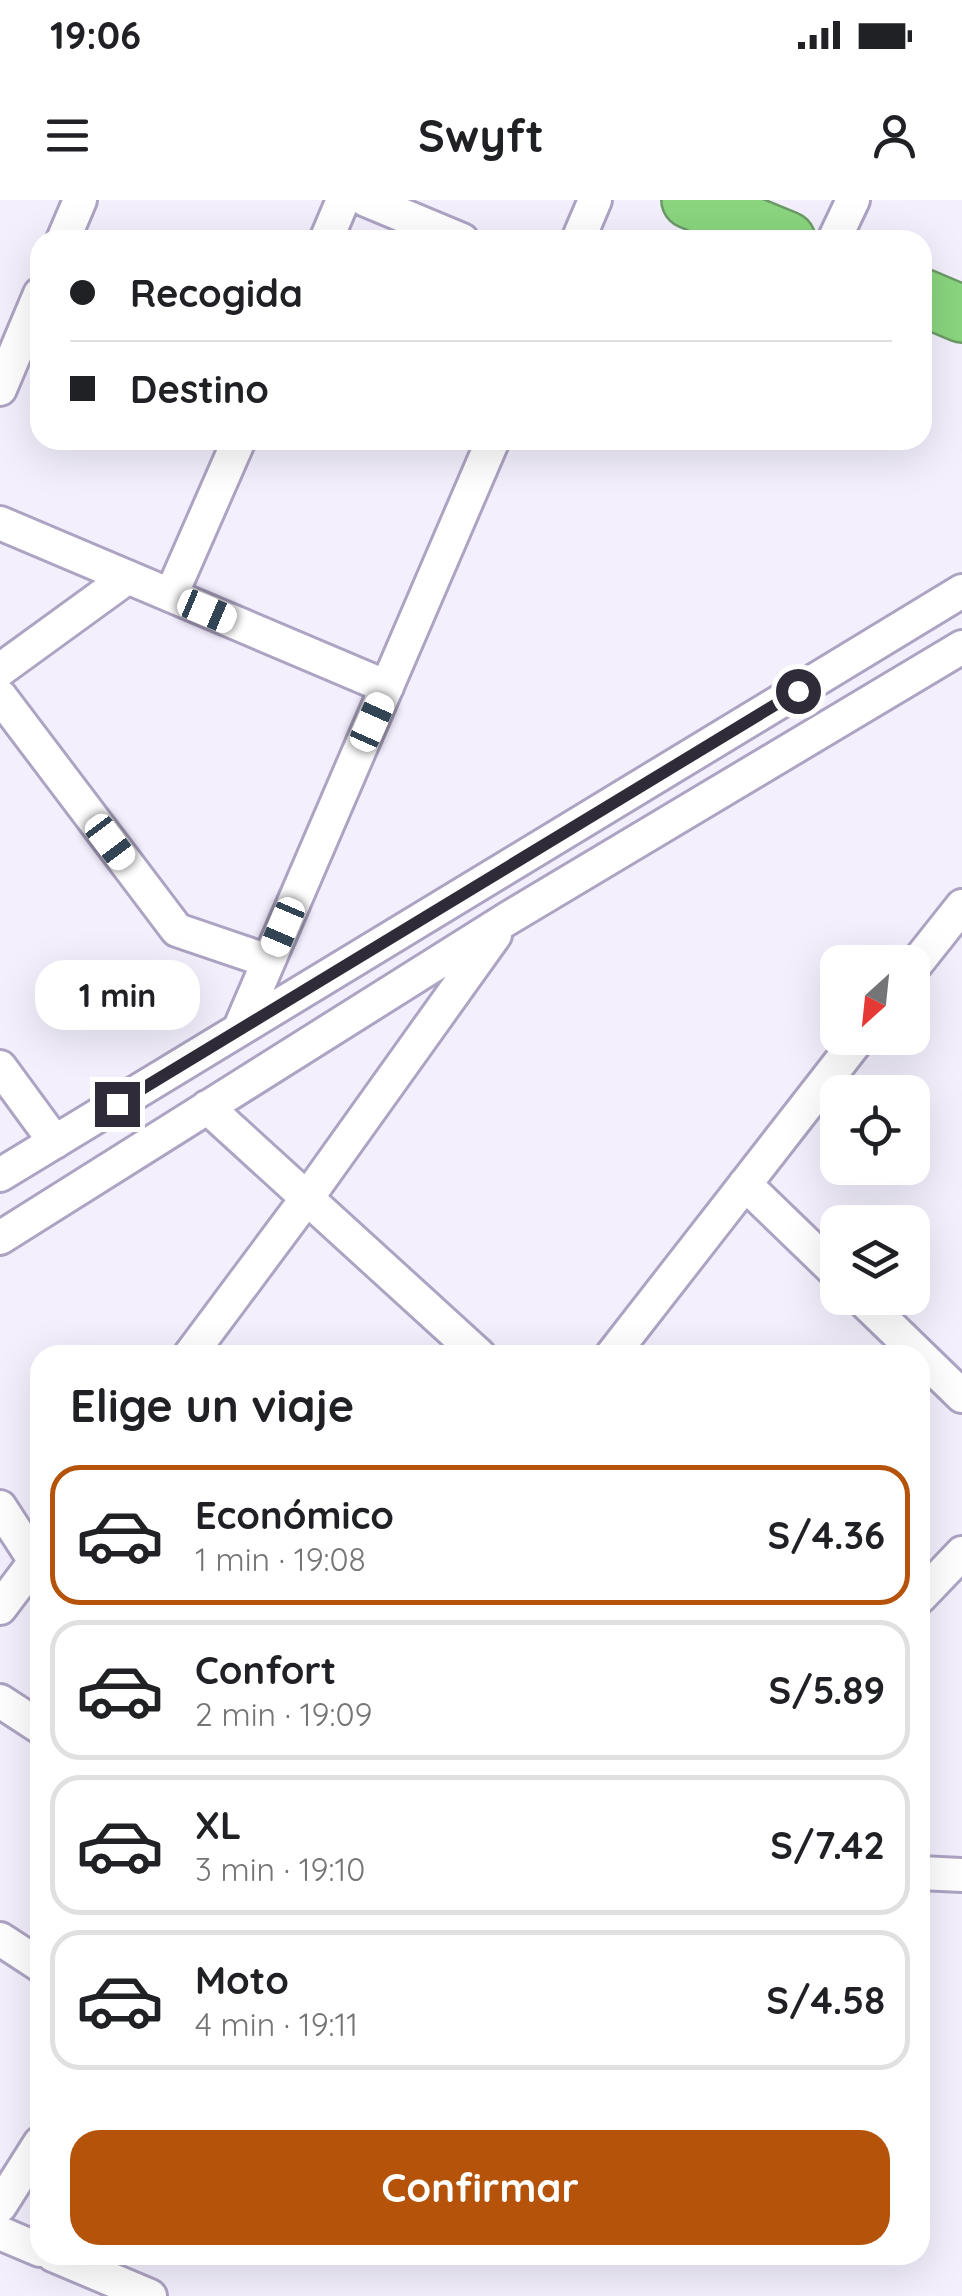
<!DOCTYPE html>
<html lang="es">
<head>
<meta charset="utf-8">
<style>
	body { margin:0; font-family:Quicksand,sans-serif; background:#f6f6f6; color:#202124; height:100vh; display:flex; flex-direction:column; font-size:38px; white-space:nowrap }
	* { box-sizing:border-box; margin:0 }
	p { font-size:32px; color:#757577 }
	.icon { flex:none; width:55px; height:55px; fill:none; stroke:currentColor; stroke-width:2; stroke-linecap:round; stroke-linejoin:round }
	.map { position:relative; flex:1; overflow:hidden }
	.side { position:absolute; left:30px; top:1145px; width:900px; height:920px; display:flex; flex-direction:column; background:#fff; border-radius:30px; box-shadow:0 10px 40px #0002 }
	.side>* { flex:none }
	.hud { position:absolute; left:30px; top:30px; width:902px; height:220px; border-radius:30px; box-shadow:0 10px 40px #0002; display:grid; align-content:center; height:220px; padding:0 40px; background:#fff }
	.needle { width:65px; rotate:207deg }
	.controls { position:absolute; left:820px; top:745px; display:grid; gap:20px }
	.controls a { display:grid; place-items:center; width:110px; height:110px; border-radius:20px; background:#fff; box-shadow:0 10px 40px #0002; font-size:50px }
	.end { position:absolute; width:45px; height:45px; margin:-22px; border:12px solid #2f2b38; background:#fff; box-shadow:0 0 0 5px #fff }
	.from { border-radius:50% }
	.bubble { position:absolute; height:70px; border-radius:30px; background:#fff; box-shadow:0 10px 40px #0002; font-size:32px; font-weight:700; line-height:70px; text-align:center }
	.car { position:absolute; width:30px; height:60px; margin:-30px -15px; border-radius:12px; box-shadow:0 0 8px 2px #0007; background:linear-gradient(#fff 24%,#345 0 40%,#fff 0 76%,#345 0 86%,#fff 0) }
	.hud b { display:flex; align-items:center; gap:35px; height:95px; font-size:38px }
	.hud b+b { border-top:2px solid #e0e0e0 }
	.hud i { width:25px; height:25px; background:#202124 }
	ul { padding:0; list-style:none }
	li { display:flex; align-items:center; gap:30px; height:140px; margin:0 20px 15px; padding:0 20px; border:5px solid #e0e0e0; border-radius:30px }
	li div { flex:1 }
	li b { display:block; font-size:38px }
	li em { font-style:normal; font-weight:700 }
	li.active { border-color:#b45309 }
	li>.icon { width:90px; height:90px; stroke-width:1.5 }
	h2 { padding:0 40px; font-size:45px; line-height:120px }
	.action { display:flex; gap:20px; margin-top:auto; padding:20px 40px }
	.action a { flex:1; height:115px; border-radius:30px; background:#b45309; color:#fff; font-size:40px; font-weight:700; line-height:115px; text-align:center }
	.status { display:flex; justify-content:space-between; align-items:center; height:70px; padding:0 50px; background:#fff; direction:ltr }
	.status svg { height:28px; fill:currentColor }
	header { display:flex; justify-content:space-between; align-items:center; height:130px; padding:0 40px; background:#fff; font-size:45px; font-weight:700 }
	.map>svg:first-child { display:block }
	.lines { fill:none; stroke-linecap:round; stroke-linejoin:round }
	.street-casing { stroke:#ada3c3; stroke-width:38 }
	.highway-casing { stroke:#6a9a66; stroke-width:60 }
	.street { stroke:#fff; stroke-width:32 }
	.highway { stroke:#8ad57e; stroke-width:55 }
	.route { stroke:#2f2b38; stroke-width:12 }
</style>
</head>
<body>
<div class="status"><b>19:06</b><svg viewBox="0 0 49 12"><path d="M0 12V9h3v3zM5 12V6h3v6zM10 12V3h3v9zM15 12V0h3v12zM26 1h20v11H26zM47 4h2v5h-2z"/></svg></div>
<header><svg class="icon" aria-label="menu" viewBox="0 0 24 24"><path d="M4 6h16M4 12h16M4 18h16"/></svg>Swyft<svg class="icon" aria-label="person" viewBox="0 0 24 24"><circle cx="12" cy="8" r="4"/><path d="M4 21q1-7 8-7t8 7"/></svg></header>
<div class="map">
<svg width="962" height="2096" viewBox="0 0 962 2096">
	<rect width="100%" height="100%" fill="#f3effd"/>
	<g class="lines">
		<!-- street casing -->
		<g class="street-casing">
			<path id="street" d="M 366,0 L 462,40
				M 63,40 L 80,0
				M 326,40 L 343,0
				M 578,40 L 595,0
				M 834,40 L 853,0
				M 0,189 L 40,94
				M 0,323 L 387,487
				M 171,395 L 239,240
				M 0,470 L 128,377
				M 0,496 L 177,730 L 268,761
				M 912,769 L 962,706
				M 239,830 L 493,240
				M 0,867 L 55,942
				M 207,907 L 479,1155
				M 0,975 L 962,391
				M 745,984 L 838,1074
				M 0,1038 L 507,719 L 962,447
				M 861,1098 L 962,1196
				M 190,1155 L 307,998 L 495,735
				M 612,1155 L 859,838
				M 0,1307 L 35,1361
				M 920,1397 L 962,1353
				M 0,1408 L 40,1355
				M 0,1501 L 40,1527
				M 920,1673 L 962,1675
				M 0,1739 L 40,1765
				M 0,2006 L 40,1943
				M 0,2033 L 40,2050
				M 53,2055 L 150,2096"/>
		</g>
		<!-- highway casing -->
		<g class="highway-casing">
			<path id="highway" d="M 690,0 L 787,40
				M 922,97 L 962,114"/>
		</g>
		<!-- street -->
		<use href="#street" class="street"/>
		<!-- highway -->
		<use href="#highway" class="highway"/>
	</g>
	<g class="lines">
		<!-- route -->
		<path class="route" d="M 117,904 L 798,491"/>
	</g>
</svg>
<div class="controls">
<a><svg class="needle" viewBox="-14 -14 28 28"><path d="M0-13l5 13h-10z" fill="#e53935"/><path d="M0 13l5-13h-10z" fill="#757577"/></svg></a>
<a><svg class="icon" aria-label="locate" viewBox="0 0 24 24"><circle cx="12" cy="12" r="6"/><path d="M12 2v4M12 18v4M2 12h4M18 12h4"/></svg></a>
<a><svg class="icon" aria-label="layers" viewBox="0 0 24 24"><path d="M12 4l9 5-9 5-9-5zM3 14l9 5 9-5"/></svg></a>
</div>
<i class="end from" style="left:798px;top:491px"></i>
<i class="end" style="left:117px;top:904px"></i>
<div class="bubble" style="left:35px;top:760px;width:165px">1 min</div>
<i class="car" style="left:207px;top:411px;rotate:113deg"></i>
<i class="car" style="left:372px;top:522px;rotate:24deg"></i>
<i class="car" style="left:110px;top:642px;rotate:143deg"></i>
<i class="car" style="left:283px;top:727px;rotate:203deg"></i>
<div class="hud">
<b><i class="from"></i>Recogida</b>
<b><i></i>Destino</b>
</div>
<section class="side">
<h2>Elige un viaje</h2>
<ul>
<li class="active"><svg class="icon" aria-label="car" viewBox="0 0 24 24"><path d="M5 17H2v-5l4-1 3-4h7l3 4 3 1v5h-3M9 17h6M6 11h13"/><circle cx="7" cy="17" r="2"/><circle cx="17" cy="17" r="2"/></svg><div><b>Económico</b><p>1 min · 19:08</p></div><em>S/4.36</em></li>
<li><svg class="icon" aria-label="car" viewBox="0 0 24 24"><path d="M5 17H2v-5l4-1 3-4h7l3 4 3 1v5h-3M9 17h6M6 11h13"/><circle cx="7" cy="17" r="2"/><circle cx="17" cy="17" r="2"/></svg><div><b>Confort</b><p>2 min · 19:09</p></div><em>S/5.89</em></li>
<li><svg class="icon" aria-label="car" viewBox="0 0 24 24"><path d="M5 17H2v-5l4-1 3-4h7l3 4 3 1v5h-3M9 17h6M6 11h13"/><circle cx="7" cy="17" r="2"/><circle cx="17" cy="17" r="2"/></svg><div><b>XL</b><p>3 min · 19:10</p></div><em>S/7.42</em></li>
<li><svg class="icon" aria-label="car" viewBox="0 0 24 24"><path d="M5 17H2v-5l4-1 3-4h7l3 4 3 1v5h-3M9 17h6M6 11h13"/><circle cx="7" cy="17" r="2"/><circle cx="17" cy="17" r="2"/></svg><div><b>Moto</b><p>4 min · 19:11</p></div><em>S/4.58</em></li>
</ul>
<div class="action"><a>Confirmar</a></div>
</section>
</div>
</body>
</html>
